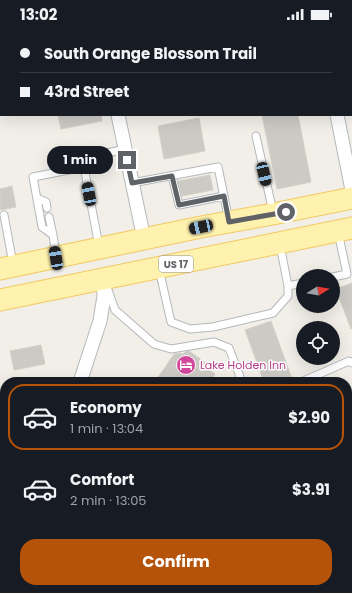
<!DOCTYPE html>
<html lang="en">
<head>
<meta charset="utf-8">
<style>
	body { margin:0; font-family:Poppins,sans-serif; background:#20242c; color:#f1f3f6; height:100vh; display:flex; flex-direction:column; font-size:15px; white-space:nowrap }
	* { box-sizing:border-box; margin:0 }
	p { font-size:13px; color:#9ea1a6 }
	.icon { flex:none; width:22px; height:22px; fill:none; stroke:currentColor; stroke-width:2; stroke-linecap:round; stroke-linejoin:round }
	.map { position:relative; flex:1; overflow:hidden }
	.drawer { position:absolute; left:0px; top:349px; width:352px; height:216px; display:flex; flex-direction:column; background:#171b24; border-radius:16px 16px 0 0; box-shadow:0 4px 16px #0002 }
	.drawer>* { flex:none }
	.guide { position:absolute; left:0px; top:0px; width:352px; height:88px; box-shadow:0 4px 16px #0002; display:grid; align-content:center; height:88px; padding:0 20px; background:#171b24 }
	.needle { width:26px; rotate:79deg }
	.fabs { position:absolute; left:296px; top:241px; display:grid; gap:8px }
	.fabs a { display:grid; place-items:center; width:44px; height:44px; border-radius:50%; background:#171b24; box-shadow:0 4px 16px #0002; font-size:20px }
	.end { position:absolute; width:18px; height:18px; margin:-9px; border:5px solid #5f6368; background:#fff; box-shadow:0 0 0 2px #fff }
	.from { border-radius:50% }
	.bubble { position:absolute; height:28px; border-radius:14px; background:#171b24; box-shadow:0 4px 16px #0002; font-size:13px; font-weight:700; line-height:28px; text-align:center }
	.car { position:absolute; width:12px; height:24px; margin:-12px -6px; border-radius:5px; box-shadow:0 0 3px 1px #0007; background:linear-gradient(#222 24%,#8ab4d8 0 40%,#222 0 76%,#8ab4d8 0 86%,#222 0) }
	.guide b { display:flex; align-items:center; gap:14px; height:38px; font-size:15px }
	.guide b+b { border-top:1px solid #363941 }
	.guide i { width:10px; height:10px; background:#f1f3f6 }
	ul { padding:7px 0 0; list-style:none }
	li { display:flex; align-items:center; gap:12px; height:66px; margin:0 8px 6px; padding:0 12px; border:2px solid transparent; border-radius:16px }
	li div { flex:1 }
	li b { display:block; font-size:15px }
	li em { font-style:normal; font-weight:700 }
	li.selected { border-color:#b45309 }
	li>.icon { width:36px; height:36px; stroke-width:1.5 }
	.primary-button { display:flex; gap:8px; margin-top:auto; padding:8px 20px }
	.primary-button a { flex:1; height:46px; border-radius:16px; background:#b45309; color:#fff; font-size:16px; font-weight:700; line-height:46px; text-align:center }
	.status { display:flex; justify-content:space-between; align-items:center; height:28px; padding:0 20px; background:#171b24; direction:ltr }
	.status svg { height:11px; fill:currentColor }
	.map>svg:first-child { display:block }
	.water { fill:#aadaff }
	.building { fill:#cccac5; stroke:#d6d1c6 }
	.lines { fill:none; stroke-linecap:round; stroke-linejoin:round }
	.service-casing { stroke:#b5b8bc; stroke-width:9 }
	.minor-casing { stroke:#b5b8bc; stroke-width:15 }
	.primary-casing { stroke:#f2c960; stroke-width:23 }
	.service { stroke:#fff; stroke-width:7 }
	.minor { stroke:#fff; stroke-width:13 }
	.primary { stroke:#fff2af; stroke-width:21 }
	.route { stroke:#5f6368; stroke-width:5 }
	.labels { text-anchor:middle; stroke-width:3; stroke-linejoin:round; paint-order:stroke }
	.shield { fill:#fff; stroke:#8f9295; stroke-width:1 }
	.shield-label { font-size:10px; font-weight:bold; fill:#5f6368 }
	.hotel-label { font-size:11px; fill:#b23c85; stroke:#fff; text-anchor:start }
</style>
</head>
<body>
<div class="status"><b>13:02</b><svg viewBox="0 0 49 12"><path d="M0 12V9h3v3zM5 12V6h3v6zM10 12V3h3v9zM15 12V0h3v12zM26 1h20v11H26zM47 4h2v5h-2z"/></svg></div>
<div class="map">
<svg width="352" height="565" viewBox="0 0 352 565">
	<rect width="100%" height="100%" fill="#f1efe8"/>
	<!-- water -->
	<path class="water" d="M 352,386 L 352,543 L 347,538 L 347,388 Z"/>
	<!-- building -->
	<path class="building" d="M 58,87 L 101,87 L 102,93 L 61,101 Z
		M 262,87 L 298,87 L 311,154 L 277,161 Z
		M 199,90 L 205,123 L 164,131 L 158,98 Z
		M 210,147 L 213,162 L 182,168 L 178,153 Z
		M 12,158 L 16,179 L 0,182 L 0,161 Z
		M 352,255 L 352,300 L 351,301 L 336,261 Z
		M 271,293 L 292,351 L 284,354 L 264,354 L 245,302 Z
		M 41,317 L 45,336 L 14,342 L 10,323 Z
		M 189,323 L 206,335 L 205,339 L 215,346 L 210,354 L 155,354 L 174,326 L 180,325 L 183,326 L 185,324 Z"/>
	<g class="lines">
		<!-- service casing -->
		<g class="service-casing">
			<path id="service" d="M 256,108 L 273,184
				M 84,139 L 99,218
				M 172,148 L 179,177 L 224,168
				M 132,155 L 218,139 L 229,193
				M 37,170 L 46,174 L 47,180
				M 4,187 L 13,236
				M 49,189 L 53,207
				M 280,217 L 288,258 L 303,255
				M 56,228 L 53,207 L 42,199 L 33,149 L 84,139 L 103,126 L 125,121
				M 159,241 L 171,294 L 190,301 L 213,299 L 273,285 L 288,268 L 288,258
				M 333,249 L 347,246 L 338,204
				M 108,262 L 115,282 L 154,316 L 171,321 L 214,314 L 229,320 L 242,354
				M 301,354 L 349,333 L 352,335
				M 0,390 L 4,401 L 0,403"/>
		</g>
		<!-- minor casing -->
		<g class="minor-casing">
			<path id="minor" d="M 100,0 L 100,1
				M 319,0 L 319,1
				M 118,87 L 144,211
				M 337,87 L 352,162
				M 80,354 L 100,293 L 104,268 L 103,251
				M 91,560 L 92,565"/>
		</g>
		<!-- primary casing -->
		<g class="primary-casing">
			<path id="primary" d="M 0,241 L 201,199 L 273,186 L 352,170
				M 0,272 L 352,200"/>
		</g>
		<!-- service -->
		<use href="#service" class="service"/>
		<!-- minor -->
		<use href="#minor" class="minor"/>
		<!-- primary -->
		<use href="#primary" class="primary"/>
	</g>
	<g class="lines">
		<!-- route -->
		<path class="route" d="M 127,132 L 132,155 L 172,148 L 179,177 L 224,168 L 229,194 L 286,184"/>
	</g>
	<!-- icons -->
	<defs>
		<g id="hotel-disc" transform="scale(1)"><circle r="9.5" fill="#d1479c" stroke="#fff"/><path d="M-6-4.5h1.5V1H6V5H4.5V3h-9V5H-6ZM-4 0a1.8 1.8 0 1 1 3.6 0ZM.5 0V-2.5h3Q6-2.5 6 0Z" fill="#fff"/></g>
	</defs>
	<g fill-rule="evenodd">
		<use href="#hotel-disc" x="186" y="337"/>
	</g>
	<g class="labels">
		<!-- shield labels -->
		<rect class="shield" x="159" y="228" width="34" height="16" rx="3"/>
		<g class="shield-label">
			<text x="176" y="240">US 17</text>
		</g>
		<!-- hotel labels -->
		<g class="hotel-label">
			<text x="200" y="341">Lake Holden Inn</text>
		</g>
	</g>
</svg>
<div class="fabs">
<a><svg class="needle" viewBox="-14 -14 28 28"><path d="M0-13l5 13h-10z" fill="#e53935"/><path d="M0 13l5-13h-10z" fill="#9ea1a6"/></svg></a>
<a><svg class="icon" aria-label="locate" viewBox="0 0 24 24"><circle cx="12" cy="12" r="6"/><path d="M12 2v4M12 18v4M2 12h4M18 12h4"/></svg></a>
</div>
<i class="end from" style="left:286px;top:184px"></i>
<i class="end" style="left:127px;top:132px"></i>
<div class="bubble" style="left:47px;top:118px;width:66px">1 min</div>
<i class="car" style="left:264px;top:146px;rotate:167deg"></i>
<i class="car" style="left:89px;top:166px;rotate:349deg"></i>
<i class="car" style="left:201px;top:199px;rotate:258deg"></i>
<i class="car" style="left:56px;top:230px;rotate:351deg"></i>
<div class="guide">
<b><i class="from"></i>South Orange Blossom Trail</b>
<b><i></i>43rd Street</b>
</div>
<section class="drawer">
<ul>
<li class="selected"><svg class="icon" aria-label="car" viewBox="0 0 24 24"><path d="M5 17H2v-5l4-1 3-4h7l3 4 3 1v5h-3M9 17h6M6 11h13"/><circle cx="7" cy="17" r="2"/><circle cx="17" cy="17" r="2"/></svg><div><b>Economy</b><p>1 min · 13:04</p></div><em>$2.90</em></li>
<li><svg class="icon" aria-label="car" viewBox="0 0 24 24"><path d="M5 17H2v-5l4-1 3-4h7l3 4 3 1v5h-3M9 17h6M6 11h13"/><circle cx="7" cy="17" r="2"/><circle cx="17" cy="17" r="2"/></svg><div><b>Comfort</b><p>2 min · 13:05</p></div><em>$3.91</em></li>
</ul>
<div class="primary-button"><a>Confirm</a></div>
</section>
</div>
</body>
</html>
